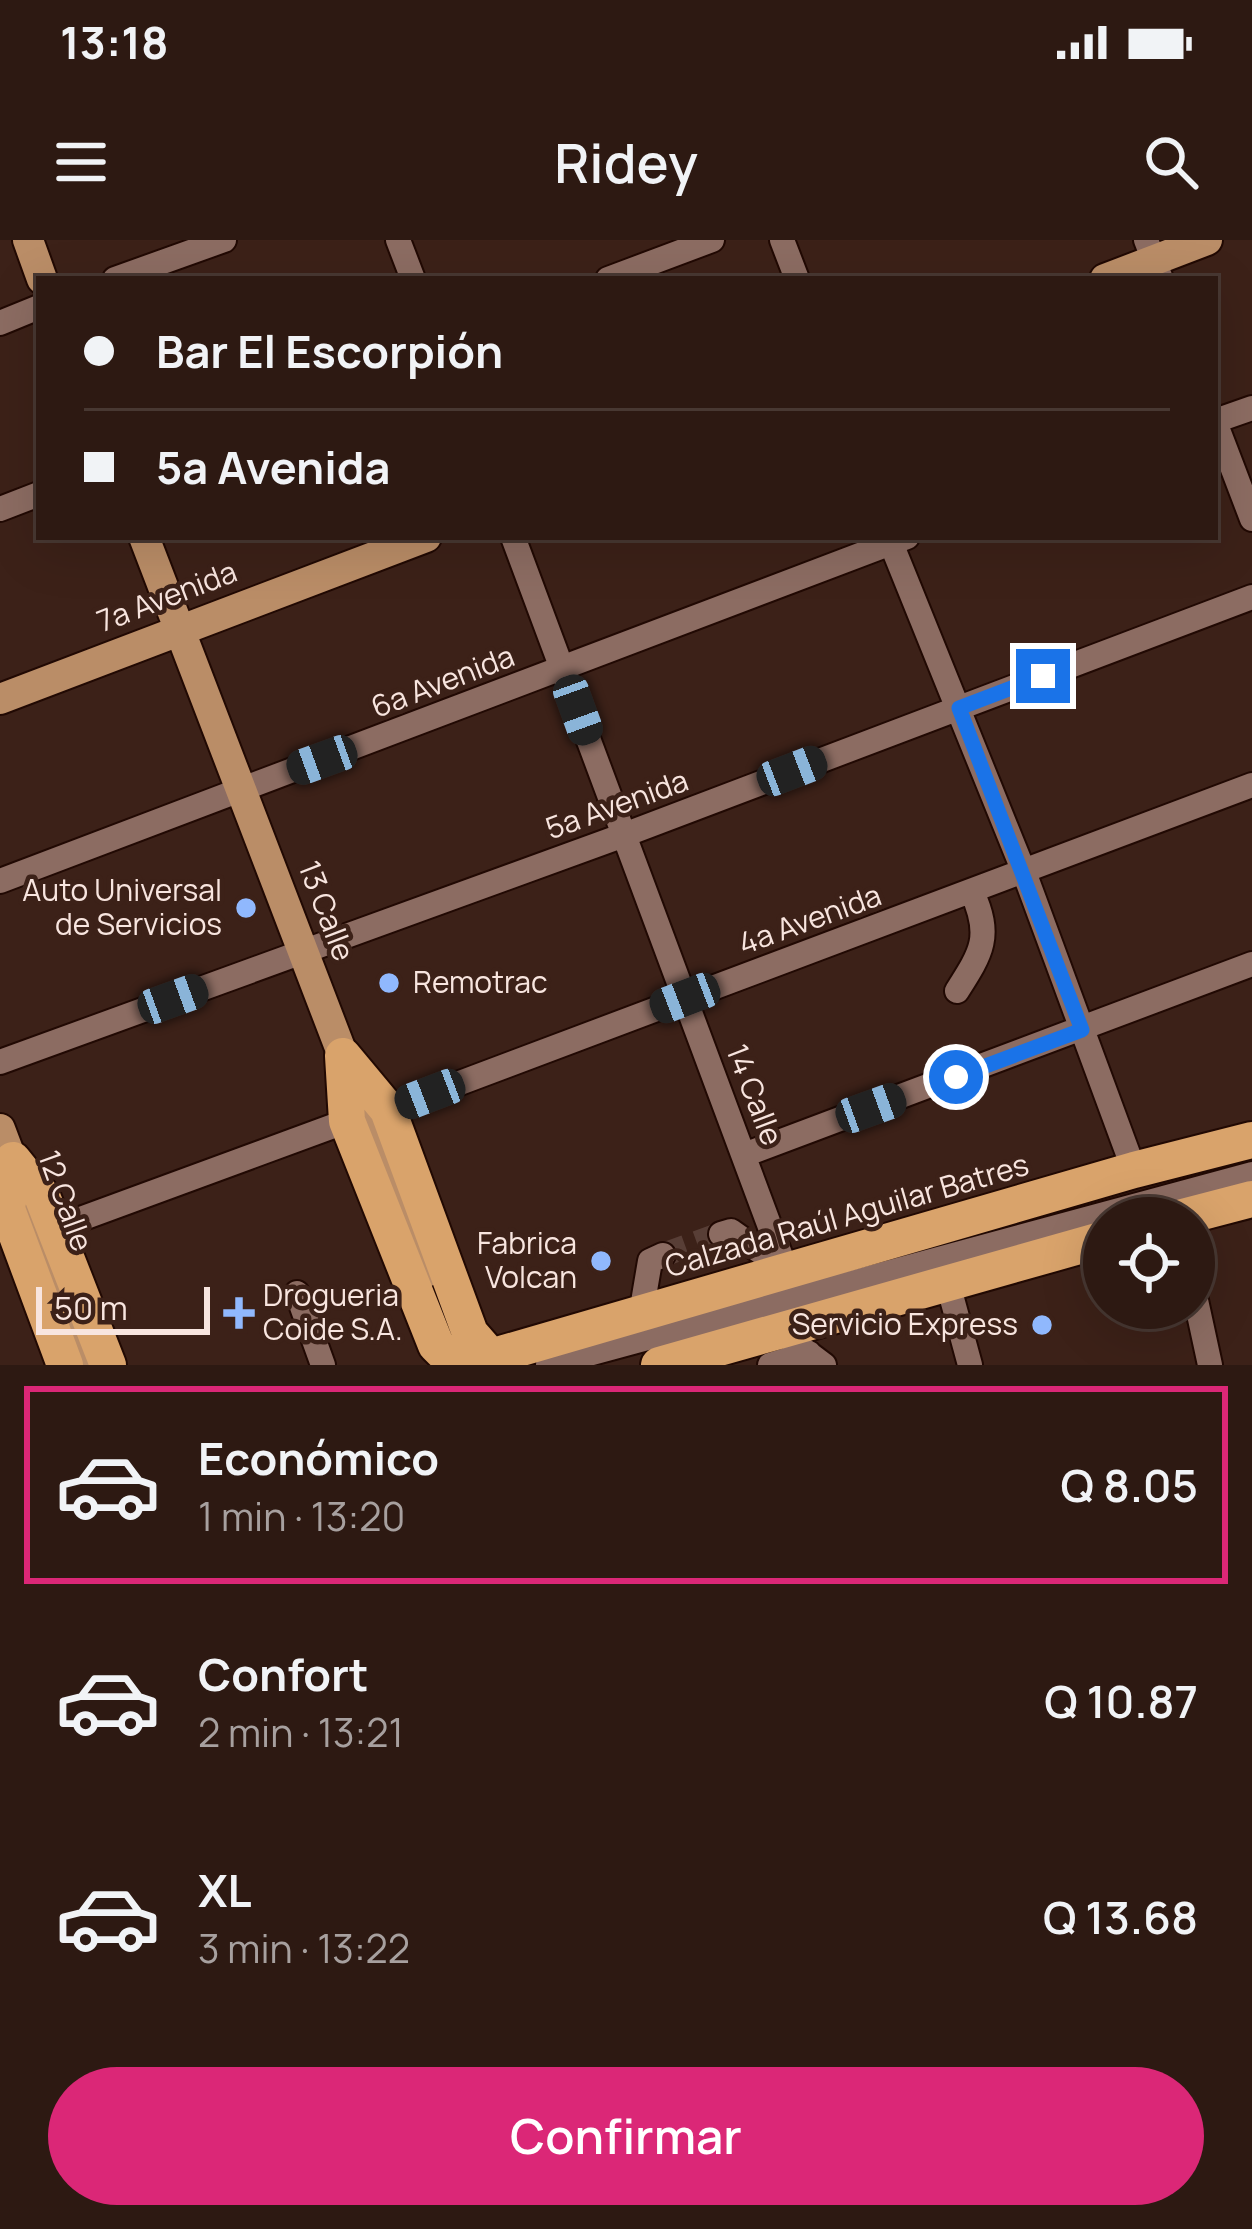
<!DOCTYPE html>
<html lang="es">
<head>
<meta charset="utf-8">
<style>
	body { margin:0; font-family:Manrope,sans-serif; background:#35221b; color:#f1f3f6; height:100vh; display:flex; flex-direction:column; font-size:45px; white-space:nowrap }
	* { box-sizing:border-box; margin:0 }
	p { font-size:39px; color:#a7a09f }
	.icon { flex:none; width:66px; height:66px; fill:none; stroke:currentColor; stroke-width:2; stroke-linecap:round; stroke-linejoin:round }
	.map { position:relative; height:1125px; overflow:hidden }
	.side { display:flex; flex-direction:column; background:#2d1912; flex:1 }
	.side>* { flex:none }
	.banner { position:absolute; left:36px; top:36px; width:1182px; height:264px; border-radius:0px; box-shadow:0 12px 48px #0002,0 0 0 3px #483832; display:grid; align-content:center; height:264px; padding:0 48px; background:#2d1912 }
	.tools { position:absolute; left:1083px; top:957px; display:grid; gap:24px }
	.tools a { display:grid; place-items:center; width:132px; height:132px; border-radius:50%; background:#2d1912; box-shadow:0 12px 48px #0002,0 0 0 3px #483832; font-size:60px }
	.scale { position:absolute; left:36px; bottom:30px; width:174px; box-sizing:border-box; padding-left:12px; border:6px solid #f8e5df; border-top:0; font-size:33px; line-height:42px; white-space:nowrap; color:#f8e5df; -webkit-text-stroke:9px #3c2118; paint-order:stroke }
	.end { position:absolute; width:54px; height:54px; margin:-27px; border:15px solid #1a73e8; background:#fff; box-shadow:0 0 0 6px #fff }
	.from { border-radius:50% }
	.car { position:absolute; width:36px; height:72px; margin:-36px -18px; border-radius:15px; box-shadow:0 0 9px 3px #0007; background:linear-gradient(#222 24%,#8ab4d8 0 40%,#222 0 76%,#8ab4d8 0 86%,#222 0) }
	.banner b { display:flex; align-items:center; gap:42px; height:114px; font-size:45px }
	.banner b+b { border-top:3px solid #483832 }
	.banner i { width:30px; height:30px; background:#f1f3f6 }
	ul { padding:21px 0 0; list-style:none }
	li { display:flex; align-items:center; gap:36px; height:198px; margin:0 24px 18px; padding:0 24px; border:6px solid transparent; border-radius:0px }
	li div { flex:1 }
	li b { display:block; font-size:45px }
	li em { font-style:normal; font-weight:600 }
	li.selected { border-color:#db2777 }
	li>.icon { width:108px; height:108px; stroke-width:1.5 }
	.cta { display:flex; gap:24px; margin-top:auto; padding:24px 48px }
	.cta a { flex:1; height:138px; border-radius:72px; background:#db2777; color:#fff; font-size:48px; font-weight:600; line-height:138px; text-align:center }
	.status { display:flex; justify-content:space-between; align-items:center; height:84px; padding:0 60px; background:#2d1912; direction:ltr }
	.status svg { height:33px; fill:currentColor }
	header { display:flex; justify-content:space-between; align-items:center; height:156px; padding:0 48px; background:#2d1912; font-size:54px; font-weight:600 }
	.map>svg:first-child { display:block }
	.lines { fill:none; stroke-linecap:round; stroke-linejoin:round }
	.minor-tunnel { stroke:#583e36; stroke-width:24; stroke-dasharray:24 12; stroke-linecap:butt }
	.minor-casing { stroke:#210903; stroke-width:28 }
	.major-casing { stroke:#210903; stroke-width:34 }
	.highway-casing { stroke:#210903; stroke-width:40 }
	.minor { stroke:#8c6c62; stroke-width:24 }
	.major { stroke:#ba8d67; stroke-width:30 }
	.highway { stroke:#d9a36b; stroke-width:36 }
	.route { stroke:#1a73e8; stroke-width:15 }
	.poi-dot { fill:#90b8fd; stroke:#3c2118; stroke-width:4.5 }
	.labels { text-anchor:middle; stroke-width:9; stroke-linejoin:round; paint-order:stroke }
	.street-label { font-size:30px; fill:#f8e5df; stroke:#3c2118 }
	.poi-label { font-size:30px; fill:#f8e5df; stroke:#3c2118; text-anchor:end }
</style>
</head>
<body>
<div class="status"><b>13:18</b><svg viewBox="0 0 49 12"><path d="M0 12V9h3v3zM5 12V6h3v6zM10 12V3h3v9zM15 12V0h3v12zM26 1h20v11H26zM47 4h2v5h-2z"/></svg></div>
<header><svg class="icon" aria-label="menu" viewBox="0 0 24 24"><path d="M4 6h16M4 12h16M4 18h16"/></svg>Ridey<svg class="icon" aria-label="search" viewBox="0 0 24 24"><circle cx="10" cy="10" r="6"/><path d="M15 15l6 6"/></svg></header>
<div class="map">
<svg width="1252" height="1125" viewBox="0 0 1252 1125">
	<rect width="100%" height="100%" fill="#3c2118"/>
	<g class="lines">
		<!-- minor-tunnel -->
		<path class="minor-tunnel" d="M 663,1015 L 721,994"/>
		<!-- minor casing -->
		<g class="minor-casing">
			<path id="minor" d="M 398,0 L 413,39
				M 782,0 L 797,39
				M 1146,0 L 1161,39
				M 115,39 L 224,0
				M 608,39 L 712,0
				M 0,83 L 39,67
				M 1215,181 L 1252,168
				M 1215,182 L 1252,279
				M 0,269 L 39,254
				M 513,297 L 786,1030
				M 891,303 L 1024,632 L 1134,930
				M 0,641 L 907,297
				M 957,751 C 982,712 992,696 972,652
				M 0,822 L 624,595 L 1252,357
				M 388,870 L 1252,545
				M 744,915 L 1252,724
				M 56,988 L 347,881
				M 721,994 L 731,991 L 786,1030
				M 948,1044 L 970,1125
				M 1194,1051 L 1210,1125
				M 297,1053 L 323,1125
				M 641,1074 L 650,1021 L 663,1015
				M 779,1091 L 824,1125
				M 548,1125 L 1252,934
				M 770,1125 L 809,1113"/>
		</g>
		<!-- major casing -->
		<g class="major-casing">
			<path id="major" d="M 28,0 L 42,39
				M 1105,39 L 1207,0
				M 144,297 L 426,1032
				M 0,459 L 426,297
				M 0,889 L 89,1125"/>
		</g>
		<!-- highway casing -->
		<g class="highway-casing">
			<path id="highway" d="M 343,816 L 347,881 L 436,1105 L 448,1117 L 468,1124
				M 343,816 L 388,870 L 470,1093 L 491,1117
				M 13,920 L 42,956 L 108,1125
				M 13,920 L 7,969 L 65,1125
				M 1179,978 L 1252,959
				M 463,1125 L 1134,930 L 1252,900
				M 659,1125 L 1104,999"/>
		</g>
		<!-- minor -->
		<use href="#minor" class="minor"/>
		<!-- major -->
		<use href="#major" class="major"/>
		<!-- highway -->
		<use href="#highway" class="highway"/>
	</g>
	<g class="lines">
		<!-- route -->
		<path class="route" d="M 956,837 L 1082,790 L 959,468 L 1043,436"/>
	</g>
	<!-- markers -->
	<g class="poi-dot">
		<circle cx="246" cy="668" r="12"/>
		<circle cx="389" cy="743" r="12"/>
		<circle cx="601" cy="1021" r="12"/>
		<path d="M233 1055h12v12h12v12h-12v12h-12v-12h-12v-12h12z"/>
		<circle cx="1042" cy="1085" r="12"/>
	</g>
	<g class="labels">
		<!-- street labels -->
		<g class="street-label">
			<text transform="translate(167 357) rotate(-21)" y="10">7a Avenida</text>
			<text transform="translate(443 442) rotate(-21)" y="10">6a Avenida</text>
			<text transform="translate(617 565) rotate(-20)" y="10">5a Avenida</text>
			<text transform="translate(326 671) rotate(69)" y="10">13 Calle</text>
			<text transform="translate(810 680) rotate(-20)" y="10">4a Avenida</text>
			<text transform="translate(754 855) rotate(69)" y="10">14 Calle</text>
			<text transform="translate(65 961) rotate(70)" y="10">12 Calle</text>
			<text transform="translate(847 976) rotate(-16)" y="10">Calzada Raúl Aguilar Batres</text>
		</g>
		<!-- poi labels -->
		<g class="poi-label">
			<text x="222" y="661">Auto Universal<tspan x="222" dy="34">de Servicios</tspan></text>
			<text x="413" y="753" text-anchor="start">Remotrac</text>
			<text x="577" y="1014">Fabrica<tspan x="577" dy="34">Volcan</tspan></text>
			<text x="263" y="1066" text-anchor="start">Drogueria<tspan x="263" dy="34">Coide S.A.</tspan></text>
			<text x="1018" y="1095">Servicio Express</text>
		</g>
	</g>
</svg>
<div class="tools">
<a><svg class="icon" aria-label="locate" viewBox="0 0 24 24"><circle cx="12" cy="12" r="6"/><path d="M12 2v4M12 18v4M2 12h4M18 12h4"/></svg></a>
</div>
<div class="scale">50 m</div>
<i class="end from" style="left:956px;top:837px"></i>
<i class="end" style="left:1043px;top:436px"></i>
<i class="car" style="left:578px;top:470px;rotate:160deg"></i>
<i class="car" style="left:322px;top:520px;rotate:250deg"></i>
<i class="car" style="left:792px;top:531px;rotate:69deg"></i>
<i class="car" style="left:685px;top:758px;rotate:249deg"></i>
<i class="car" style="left:173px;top:759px;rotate:70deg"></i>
<i class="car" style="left:430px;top:854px;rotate:249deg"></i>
<i class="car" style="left:871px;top:868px;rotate:70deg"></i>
<div class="banner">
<b><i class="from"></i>Bar El Escorpión</b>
<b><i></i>5a Avenida</b>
</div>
</div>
<section class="side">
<ul>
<li class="selected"><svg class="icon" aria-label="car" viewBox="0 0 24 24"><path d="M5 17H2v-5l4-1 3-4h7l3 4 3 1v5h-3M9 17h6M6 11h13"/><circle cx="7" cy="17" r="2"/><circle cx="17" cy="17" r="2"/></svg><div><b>Económico</b><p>1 min · 13:20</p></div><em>Q 8.05</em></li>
<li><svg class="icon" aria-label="car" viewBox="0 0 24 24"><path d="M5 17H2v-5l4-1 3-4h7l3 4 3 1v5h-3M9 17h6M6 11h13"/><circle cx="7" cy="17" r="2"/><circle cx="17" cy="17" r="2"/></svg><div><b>Confort</b><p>2 min · 13:21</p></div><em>Q 10.87</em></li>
<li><svg class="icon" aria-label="car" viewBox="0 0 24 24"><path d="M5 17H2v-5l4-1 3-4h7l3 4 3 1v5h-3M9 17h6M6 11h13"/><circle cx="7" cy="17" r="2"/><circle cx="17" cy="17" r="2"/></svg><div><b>XL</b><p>3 min · 13:22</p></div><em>Q 13.68</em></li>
</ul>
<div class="cta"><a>Confirmar</a></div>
</section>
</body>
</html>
